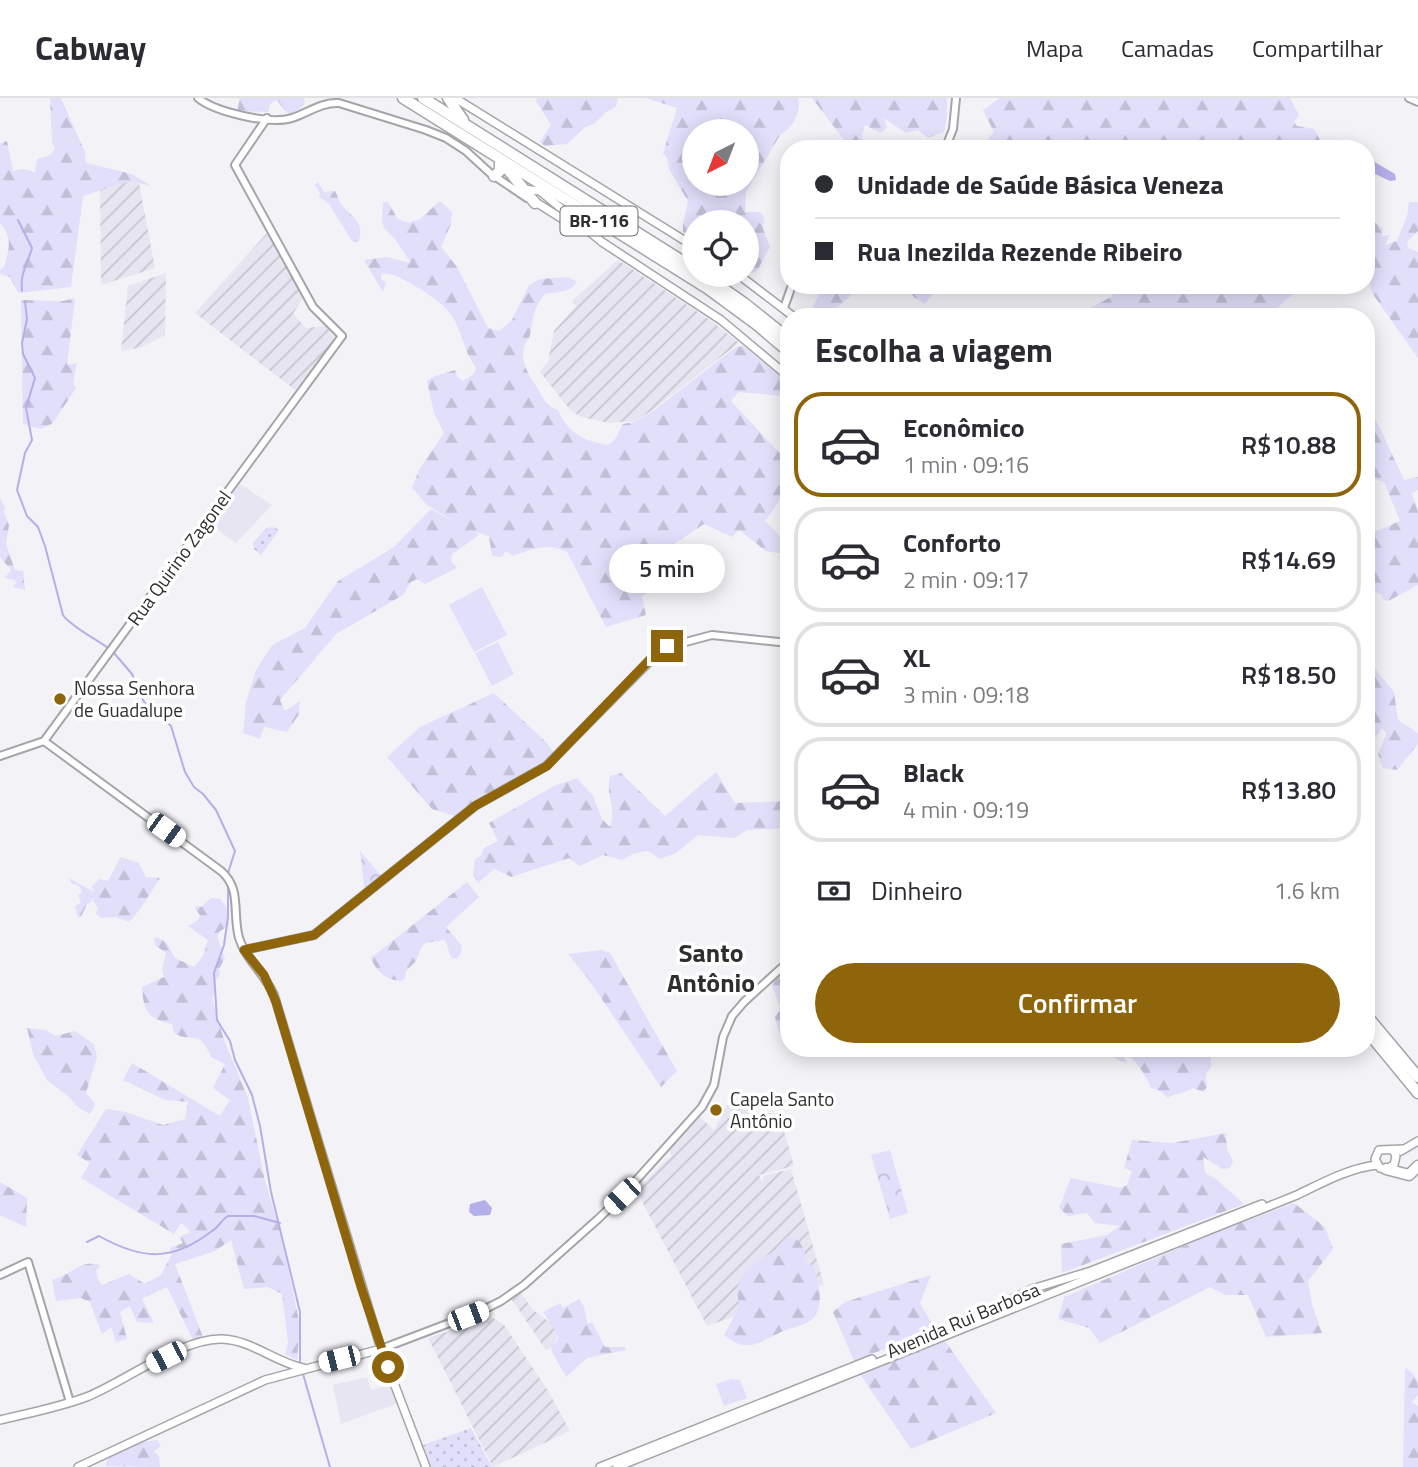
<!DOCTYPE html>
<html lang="pt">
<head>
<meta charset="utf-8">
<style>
	body { margin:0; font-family:"Titillium Web",sans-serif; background:#f7f7f7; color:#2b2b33; height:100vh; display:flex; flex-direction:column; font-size:26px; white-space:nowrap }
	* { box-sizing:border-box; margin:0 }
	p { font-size:23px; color:#7c7c81 }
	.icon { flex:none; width:38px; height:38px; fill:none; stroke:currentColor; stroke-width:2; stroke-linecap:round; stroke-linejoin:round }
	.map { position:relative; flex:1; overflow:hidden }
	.details { position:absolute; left:780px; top:210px; width:595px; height:749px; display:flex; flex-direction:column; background:#fff; border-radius:28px; box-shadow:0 4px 18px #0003 }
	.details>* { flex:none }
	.hud { position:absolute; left:780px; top:42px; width:595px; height:154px; border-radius:28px; box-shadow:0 4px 18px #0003; display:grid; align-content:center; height:154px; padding:0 35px; background:#fff }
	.needle { width:46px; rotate:222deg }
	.fabs { position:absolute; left:682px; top:21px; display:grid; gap:14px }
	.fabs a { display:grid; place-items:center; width:77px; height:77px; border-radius:50%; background:#fff; box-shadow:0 4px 18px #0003; font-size:35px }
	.end { position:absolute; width:32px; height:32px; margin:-16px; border:9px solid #8f650c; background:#fff; box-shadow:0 0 0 4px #fff }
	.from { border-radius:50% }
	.bubble { position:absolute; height:49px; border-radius:24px; background:#fff; box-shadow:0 4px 18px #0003; font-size:23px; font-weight:600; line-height:49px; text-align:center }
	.car { position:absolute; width:21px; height:42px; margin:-21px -10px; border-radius:9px; box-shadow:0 0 5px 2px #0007; background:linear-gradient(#fff 24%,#345 0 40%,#fff 0 76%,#345 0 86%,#fff 0) }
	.hud b { display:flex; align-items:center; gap:24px; height:66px; font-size:26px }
	.hud b+b { border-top:2px solid #e1e1e2 }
	.hud i { width:18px; height:18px; background:#2b2b33 }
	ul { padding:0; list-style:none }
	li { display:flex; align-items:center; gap:21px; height:105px; margin:0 14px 10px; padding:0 21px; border:4px solid #e1e1e2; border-radius:28px }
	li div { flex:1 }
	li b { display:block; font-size:26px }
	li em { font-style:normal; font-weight:600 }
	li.selected { border-color:#8f650c }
	li>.icon { width:63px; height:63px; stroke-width:1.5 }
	h2 { padding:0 35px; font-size:32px; line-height:84px }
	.pay { display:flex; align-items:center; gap:18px; height:77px; padding:0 35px; font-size:26px }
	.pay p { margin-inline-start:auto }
	.button { display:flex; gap:14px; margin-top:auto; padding:14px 35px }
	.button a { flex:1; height:80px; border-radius:42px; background:#8f650c; color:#fff; font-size:28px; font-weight:600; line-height:80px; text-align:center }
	header { display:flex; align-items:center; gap:42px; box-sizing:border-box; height:98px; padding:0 35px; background:#fff; border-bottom:2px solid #e1e1e2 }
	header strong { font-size:33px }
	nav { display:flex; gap:38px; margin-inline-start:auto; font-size:24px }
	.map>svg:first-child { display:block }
	.built { fill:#e6e5f1 }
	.industrial { fill:url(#industrial-furrows) }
	.grass { fill:url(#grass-dots) }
	.forest { fill:url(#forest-firs); fill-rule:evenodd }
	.park { fill:url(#park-crowns) }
	.pitch { fill:#e1dffa }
	.water { fill:#b4aee9 }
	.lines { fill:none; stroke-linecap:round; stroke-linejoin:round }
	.stream { stroke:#b4aee9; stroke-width:2 }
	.minor-casing { stroke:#a5a5a9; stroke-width:10 }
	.major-casing { stroke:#a5a5a9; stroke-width:10 }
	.highway-casing { stroke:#a5a5a9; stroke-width:13 }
	.minor { stroke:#fff; stroke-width:6 }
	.major { stroke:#fff; stroke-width:7 }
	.highway { stroke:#fff; stroke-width:10 }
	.route { stroke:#8f650c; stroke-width:9 }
	.poi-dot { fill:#8f650c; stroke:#fff; stroke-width:2.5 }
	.labels { text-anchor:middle; stroke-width:7; stroke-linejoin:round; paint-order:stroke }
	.shield { fill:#fff; stroke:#6d6d6d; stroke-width:2 }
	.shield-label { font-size:18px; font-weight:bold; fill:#2e2e2f }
	.street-label { font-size:19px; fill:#2e2e2f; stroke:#fff }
	.poi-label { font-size:19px; fill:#2e2e2f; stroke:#fff; text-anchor:start }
	.district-label { font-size:26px; font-weight:bold; fill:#2e2e2f; stroke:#fff }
</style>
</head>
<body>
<header>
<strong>Cabway</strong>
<nav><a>Mapa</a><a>Camadas</a><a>Compartilhar</a></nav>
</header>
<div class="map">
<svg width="1418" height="1369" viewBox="0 0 1418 1369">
	<defs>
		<pattern id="industrial-furrows" width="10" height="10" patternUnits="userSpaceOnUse" patternTransform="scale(1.75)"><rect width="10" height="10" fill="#e6e5f1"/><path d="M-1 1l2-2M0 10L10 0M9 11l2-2" fill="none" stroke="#c6c5cf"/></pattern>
		<pattern id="grass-dots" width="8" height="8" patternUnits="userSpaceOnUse" patternTransform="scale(1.75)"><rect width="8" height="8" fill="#e1dffa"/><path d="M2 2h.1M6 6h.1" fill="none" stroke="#c1c0d7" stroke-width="1.8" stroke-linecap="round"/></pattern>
		<pattern id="forest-firs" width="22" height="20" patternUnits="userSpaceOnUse" patternTransform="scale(1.75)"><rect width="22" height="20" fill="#e1dffa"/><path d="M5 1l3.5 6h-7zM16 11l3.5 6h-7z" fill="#c1c0d7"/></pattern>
		<pattern id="park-crowns" width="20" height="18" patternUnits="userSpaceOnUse" patternTransform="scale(1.75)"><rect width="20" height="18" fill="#e1dffa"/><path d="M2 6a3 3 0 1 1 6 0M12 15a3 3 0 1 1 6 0" fill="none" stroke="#c1c0d7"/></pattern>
	</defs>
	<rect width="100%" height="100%" fill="#f3f2f7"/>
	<!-- built -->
	<path class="built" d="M 240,386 L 272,407 L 236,445 L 211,427 Z
		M 367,1279 L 371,1292 L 391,1287 L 398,1305 L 341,1326 L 333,1287 Z"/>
	<!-- industrial -->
	<path class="industrial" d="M 130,83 L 139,85 L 155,170 L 101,187 L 100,92 Z
		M 267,135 L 301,196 L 302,201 L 293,216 L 306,230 L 326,228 L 333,239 L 332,246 L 295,292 L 195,215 Z
		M 618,162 L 710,222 L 739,245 L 647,316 L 634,323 L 609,325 L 582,319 L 571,313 L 540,274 L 548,263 L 554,233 L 576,208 L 572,203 Z
		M 166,175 L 165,237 L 142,249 L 121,253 L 128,188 Z
		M 727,1007 L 755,1014 L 779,1016 L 794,1068 L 759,1077 L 763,1085 L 763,1078 L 791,1071 L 824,1187 L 707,1228 L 636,1092 L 630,1089 L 642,1087 L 665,1063 L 672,1058 L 669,1053 L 700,1019 L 714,1032 Z
		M 521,1195 L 533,1212 L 552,1226 L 558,1236 L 554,1248 L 546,1252 L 512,1202 Z
		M 492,1219 L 504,1227 L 547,1291 L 570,1333 L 493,1369 L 428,1240 Z"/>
	<!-- grass -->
	<path class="grass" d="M 273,429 L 279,432 L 261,457 L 254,451 L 253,445 L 266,430 Z
		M 471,1330 L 492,1369 L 432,1369 L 423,1347 Z"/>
	<!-- forest -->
	<path class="forest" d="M 50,0 L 61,0 L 85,54 L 86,65 L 132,76 L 151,88 L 130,83 L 83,98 L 71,189 L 18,195 L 10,179 L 0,176 L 0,172 L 4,169 C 9,153 13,139 0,125 L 0,45 L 7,43 L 13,73 L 23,71 L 35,74 L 37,61 L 51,57 L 55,50 L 52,44 Z
		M 237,0 L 304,0 L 305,6 L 298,12 L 290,16 L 285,13 L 277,2 L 270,6 L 268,14 L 237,13 L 240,1 Z
		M 537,0 L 618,0 L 616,9 L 606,14 L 595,25 L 584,30 L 567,46 L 545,48 L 540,44 L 551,27 L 536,3 Z
		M 646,0 L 798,0 C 802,14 792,31 780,37 L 746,94 L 745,114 L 760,114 L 764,119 L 763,131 L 770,149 L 757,173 L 751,175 L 747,172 L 747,124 L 695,124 L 695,141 L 683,134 L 683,125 L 688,103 L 669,71 L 668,62 L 663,55 L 677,10 ZM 695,33 L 747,33 L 747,86 L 695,86 Z
		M 812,0 L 947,0 L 947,19 L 944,34 L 928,40 L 918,32 L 906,35 L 884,20 L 887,30 L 880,35 L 865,27 L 862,37 L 865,51 L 851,51 Z
		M 1000,0 L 1290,0 L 1299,17 L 1294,24 L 1297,28 L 1314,31 L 1325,51 L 1077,51 L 1064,41 L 1051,51 L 979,51 L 994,34 L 983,12 Z
		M 318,84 L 324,94 L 335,93 C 337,97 338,100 340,104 C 349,118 367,124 358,144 L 352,143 L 329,106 L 319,99 L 320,95 L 315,87 Z
		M 440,103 L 452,114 L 451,126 L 441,149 L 457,169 L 488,230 L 499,233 L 512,222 L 529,187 L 540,181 L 568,179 L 577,184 C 571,195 557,194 545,196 C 532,212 534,219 530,237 C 529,242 527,242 525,247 C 519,263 528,275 536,288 C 543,299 545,308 558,312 C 568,335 584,343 608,347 L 614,343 L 623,326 L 633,324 L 649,316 L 736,249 L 743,248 L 785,282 L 789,286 L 789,302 L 783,298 L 739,294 L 731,303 L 789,365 C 789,389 779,404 765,423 L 789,447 L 789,457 L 766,453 L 739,432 L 732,439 L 704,426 L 656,458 L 660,464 L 654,474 L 636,471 L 633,474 C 636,483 644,486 646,496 L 642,498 L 646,517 L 606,529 L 567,454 C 547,444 532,451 513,458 L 506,453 L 502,459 L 492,458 L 489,438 L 473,433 L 479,437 L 452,456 L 451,463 L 457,470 L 425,486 L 417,481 L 411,484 L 403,497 L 336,536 L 280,602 L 285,613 L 300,603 L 299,616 L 287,634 L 264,629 L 260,641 L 243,635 L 246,604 L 256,572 L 272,547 L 305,530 L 338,483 L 394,449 L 431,411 L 458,426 L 427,407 L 412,390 L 419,372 L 444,335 L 434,315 L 427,283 L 435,278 L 455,272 L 457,278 L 463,283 L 474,276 L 476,270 C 466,256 464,244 458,230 C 450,207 426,194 406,183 C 398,179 391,174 381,176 L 381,181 L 386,185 L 383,194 L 364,162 L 386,159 L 411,165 L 395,141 L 384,130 L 382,123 L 383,104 L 388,104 L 397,120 L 408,125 L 420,121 Z
		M 1409,104 L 1418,104 L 1418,133 L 1407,144 L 1408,150 L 1418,154 L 1418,260 L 1372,195 L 1367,173 L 1367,125 L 1371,122 L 1383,130 L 1382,138 L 1390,137 L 1385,147 L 1397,143 L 1407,118 Z
		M 824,187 L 860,187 C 844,205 833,218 808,218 Z
		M 906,187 L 934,187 L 935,193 L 925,206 L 914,199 Z
		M 1112,187 L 1310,187 C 1295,195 1280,203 1272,219 L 1073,219 L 1111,199 L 1115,194 Z
		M 75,200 L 67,267 L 77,265 L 73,284 L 76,290 L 53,325 L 41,331 L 23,326 L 21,202 L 63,203 Z
		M 1370,320 L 1376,322 L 1404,382 L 1418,379 L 1418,392 L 1412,395 L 1418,414 L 1418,487 L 1388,503 L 1384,502 L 1380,496 L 1367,490 L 1367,437 L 1400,423 L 1384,384 L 1374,381 L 1368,388 L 1373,399 L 1373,403 L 1367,405 L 1367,321 Z
		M 0,401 L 5,409 L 4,414 L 9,427 L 6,446 L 15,472 L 23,473 L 25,492 L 13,489 L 16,485 L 15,482 L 5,480 L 11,472 L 0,459 Z
		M 1367,561 L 1394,594 L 1398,622 L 1418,635 L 1418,646 L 1397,672 L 1383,670 L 1378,656 L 1387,635 L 1382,630 L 1376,639 L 1367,634 Z
		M 494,595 L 547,645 L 555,657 L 543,667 L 539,666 L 530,671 L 529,675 L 510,687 L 488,695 L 455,718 L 432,711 L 387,659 L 420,629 Z
		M 716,674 L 735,705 L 789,703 L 789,730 L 747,732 L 734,740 L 698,737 L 676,755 L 660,761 L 648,753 L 635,755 L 622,762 L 603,757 L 580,768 L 569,760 L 511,779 L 494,771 L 478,785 L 473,776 L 475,761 L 481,758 L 484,750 L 498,743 L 489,725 L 554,688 L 577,680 L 593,698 L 602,721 L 610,729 C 617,707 605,700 610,678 L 621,675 L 665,718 Z
		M 121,759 L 139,765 L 146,779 L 160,780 L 141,810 L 129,824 L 116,819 L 101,820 L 96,816 L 98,811 L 92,800 L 91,804 L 87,806 L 81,819 L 78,819 L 75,808 L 81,805 L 78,797 L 82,795 C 80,786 77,787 71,785 L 69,780 L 94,794 L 92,788 L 100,781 L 108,783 Z
		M 467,784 L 479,799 L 446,829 L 462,848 L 461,855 L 457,861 L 451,859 L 445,842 L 425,845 L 420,852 L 416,863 L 406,873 L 405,881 L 402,883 C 386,882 377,875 371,860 Z
		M 211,800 L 220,801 L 226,809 L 229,827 L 219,834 L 217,839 L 225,860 L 219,871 L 220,877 L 214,884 L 217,891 L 212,900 L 224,942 L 248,1000 L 265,1083 L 281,1137 L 300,1228 L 297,1262 L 285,1256 L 288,1245 L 282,1196 L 268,1189 L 244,1191 L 231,1142 L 215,1153 L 175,1166 L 203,1239 L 193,1242 L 167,1189 L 142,1201 L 154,1225 L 137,1224 L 130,1208 L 120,1214 L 127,1241 L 116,1244 L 111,1229 L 102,1236 L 90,1204 L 81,1200 L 56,1203 L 52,1182 C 70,1178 84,1159 100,1168 L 96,1173 L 99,1184 L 102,1187 L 129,1176 L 145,1186 L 161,1177 L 172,1156 L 170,1150 L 183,1145 L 179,1139 L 191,1134 L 181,1125 L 174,1136 L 81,1080 L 90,1065 L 77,1057 L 106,1011 L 126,1014 L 163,1027 L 185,1021 L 188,1004 L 165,1002 L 123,982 L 132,965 L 220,1018 L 230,1002 L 213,990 L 225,966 L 211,959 C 199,929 191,946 174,935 L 172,926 C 148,921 143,912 142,889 L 164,879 L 162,872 L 166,855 L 155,847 L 154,841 L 157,839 L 166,844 L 175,860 L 194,869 L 203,858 L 208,842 L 188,828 L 198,822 L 200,817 L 195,811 L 196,808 L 201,809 Z
		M 602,852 L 610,855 L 677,973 L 661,989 L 589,882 L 568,856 Z
		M 787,874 L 789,876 L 789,944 L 787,945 L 779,934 L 775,919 L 781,911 L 772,888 L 773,883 Z
		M 27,930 L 45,932 L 56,938 L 75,933 L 94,946 L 97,959 L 86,995 L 95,1006 L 90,1016 L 79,1010 L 69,999 L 47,982 L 33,956 Z
		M 1104,950 L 1210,950 L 1211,969 L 1206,976 L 1207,989 L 1203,994 L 1193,990 C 1184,996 1173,996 1167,1000 L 1162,994 L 1151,990 C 1145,976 1134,958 1120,951 L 1127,965 L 1118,962 Z
		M 1226,1035 L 1227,1051 L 1233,1063 L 1230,1070 L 1223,1071 L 1203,1059 L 1205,1075 L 1216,1081 L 1244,1106 L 1062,1175 L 1061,1146 L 1107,1137 L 1120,1128 L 1095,1125 L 1087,1115 L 1068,1118 L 1059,1110 L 1071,1080 L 1120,1090 L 1127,1087 L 1132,1073 L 1124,1070 L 1132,1042 L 1172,1045 Z
		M 0,1084 L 27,1100 L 26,1129 L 0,1117 Z
		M 1294,1105 L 1325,1129 L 1333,1151 L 1308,1183 L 1312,1206 L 1322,1235 L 1266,1239 L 1248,1197 L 1225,1197 L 1210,1189 L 1100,1245 L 1089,1230 L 1058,1221 L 1064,1199 L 1219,1133 Z
		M 788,1138 C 799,1140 802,1147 806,1157 L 803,1163 L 812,1167 C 819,1180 826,1213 810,1223 C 801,1229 789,1230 779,1235 C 756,1246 747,1255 724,1237 L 739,1209 L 737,1189 L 744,1175 L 753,1165 L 773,1154 Z
		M 931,1177 L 920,1205 L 935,1231 L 854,1263 L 833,1214 L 845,1204 Z
		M 579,1201 L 584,1209 L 587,1225 L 592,1225 L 605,1249 L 625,1249 L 626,1252 L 587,1260 L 566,1279 L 551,1252 L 559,1239 L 543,1214 L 560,1205 L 563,1210 Z
		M 945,1243 L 996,1315 L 911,1351 L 860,1276 Z
		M 1405,1270 C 1418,1277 1418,1284 1418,1297 L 1412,1304 L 1418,1308 L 1418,1369 L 1403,1369 Z
		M 157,1342 L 161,1348 L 154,1353 L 159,1358 L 160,1369 L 98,1368 L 105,1368 L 108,1359 C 124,1351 139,1343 157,1342 Z"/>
	<!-- park -->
	<path class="park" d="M 360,753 L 383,780 L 365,795 Z
		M 890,1052 L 908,1115 L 890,1121 L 871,1057 Z"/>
	<!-- pitch -->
	<path class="pitch" d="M 482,489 L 507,537 L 474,554 L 449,507 Z
		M 498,544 L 514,576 L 492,588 L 475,555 Z
		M 732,1281 L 740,1282 L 747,1300 L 724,1308 L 716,1286 Z"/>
	<!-- water -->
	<path class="water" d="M 1373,63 L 1395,76 L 1396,82 L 1390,83 L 1369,73 L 1367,70 Z
		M 485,1102 L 492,1110 L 490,1117 L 474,1118 L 469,1114 L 470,1106 Z"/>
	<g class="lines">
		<!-- stream -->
		<path class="stream" d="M 18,122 L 32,150 C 27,167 20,175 22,193
			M 25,203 L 27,221 L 22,245 L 23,256 L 35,280 L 26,310 L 32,342 L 25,355 L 17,392 L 27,418 L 38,429 L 45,448 L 63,517 C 70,528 96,541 108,550
			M 114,555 L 132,576 L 144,604 L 171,628 L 185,674 L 194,689 L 203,696 L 216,712 L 235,753 L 228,775
			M 228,785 L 228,819 L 224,847 L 214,875 L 217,922 L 230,943 L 235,962 L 252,997 L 260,1028 L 271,1094 L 300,1214 L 300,1265
			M 87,1144 L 99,1138 C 142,1162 172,1164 212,1133 C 219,1129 221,1122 228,1118 L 254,1118 L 280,1125
			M 303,1276 L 330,1369"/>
		<!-- minor casing -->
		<g class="minor-casing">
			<path id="minor" d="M 198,0 C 215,14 270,27 292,20 C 308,15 321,4 339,5 L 426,32 L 446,40 L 466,53 L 490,75 L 527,100
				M 1409,0 L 1418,4
				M 945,51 L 953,31 L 956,0
				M 784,210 L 792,187
				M 44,643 L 221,773 C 242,791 232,814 239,840 C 246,862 265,876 274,897 L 381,1251 L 481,1213 L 501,1203 L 524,1187 L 598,1121 L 622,1098 L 702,1009 L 714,987 L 723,939 L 732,918 L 744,904 L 789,863
				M 0,658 L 44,643 L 342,238 L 313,209 L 235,67 L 267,20
				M 244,852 L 314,837 L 475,708 L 546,668 L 663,550 L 712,537 L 789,545
				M 0,1177 L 28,1164 L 70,1304"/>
		</g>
		<!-- major casing -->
		<g class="major-casing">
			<path id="major" d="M 455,0 L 695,149
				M 523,91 L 540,93 L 602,144 L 721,222 L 789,279
				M 534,103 L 580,132
				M 739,177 L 794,219
				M 1393,1052 L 1396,1058 L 1394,1067 L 1386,1071 L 1380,1070 L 1375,1061 L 1379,1052 L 1403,1051
				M 1401,1053 L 1418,1043
				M 958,1227 L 1032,1191 L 1091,1173 L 1262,1106
				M 0,1322 C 29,1315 61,1309 89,1298 C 127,1282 182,1240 222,1241 C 251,1242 275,1264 303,1270
				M 78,1369 L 265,1282 L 381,1251 L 426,1369
				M 600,1369 L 872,1261
				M 617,1369 L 1297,1097 C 1322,1085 1349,1070 1377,1067"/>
		</g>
		<!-- highway casing -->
		<g class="highway-casing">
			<path id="highway" d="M 403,0 L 707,190 L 756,226 L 789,254
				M 423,0 L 695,171
				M 448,0 L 463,22
				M 505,68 L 535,105
				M 494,78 L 500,73 L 500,65
				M 704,177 L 744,205 L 789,241
				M 1367,918 L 1418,979
				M 1367,933 L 1418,995
				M 1386,1071 L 1409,1077 L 1418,1068"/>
		</g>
		<!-- minor -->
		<use href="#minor" class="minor"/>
		<!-- major -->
		<use href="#major" class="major"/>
		<!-- highway -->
		<use href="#highway" class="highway"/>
	</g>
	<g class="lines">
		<!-- route -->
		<path class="route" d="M 388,1269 L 361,1189 L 276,904 L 264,877 L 244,852 L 314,837 L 475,708 L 547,668 L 658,553 L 667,548"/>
	</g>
	<!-- markers -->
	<g class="poi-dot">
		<circle cx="60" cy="601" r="7"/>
		<circle cx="716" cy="1012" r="7"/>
	</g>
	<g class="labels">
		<!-- shield labels -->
		<rect class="shield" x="560.5" y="108.5" width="77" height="29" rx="5"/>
		<g class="shield-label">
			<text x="599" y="129">BR-116</text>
		</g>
		<!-- street labels -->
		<g class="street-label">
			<text transform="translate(179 460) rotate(-54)" y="7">Rua Quirino Zagonel</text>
			<text transform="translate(963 1222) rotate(-23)" y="7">Avenida Rui Barbosa</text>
		</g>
		<!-- poi labels -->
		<g class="poi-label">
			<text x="74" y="597">Nossa Senhora<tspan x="74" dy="22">de Guadalupe</tspan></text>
			<text x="730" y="1008">Capela Santo<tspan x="730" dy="22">Antônio</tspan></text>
		</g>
		<!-- district labels -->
		<g class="district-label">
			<text x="711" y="864">Santo<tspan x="711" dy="30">Antônio</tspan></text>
		</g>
	</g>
</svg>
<div class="fabs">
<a><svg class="needle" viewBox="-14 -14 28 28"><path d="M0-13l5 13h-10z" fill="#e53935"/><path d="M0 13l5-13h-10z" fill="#7c7c81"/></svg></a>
<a><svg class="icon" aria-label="locate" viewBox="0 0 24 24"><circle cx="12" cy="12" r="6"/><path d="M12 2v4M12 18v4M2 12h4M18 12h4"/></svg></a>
</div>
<i class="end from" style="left:388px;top:1269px"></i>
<i class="end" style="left:667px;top:548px"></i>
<div class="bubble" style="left:609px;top:446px;width:116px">5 min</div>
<i class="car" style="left:166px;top:732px;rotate:126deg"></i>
<i class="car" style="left:622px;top:1098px;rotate:226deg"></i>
<i class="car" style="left:468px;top:1218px;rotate:69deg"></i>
<i class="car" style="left:166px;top:1259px;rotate:243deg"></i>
<i class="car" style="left:339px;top:1261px;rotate:256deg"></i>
<div class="hud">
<b><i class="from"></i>Unidade de Saúde Básica Veneza</b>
<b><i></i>Rua Inezilda Rezende Ribeiro</b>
</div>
<section class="details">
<h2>Escolha a viagem</h2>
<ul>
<li class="selected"><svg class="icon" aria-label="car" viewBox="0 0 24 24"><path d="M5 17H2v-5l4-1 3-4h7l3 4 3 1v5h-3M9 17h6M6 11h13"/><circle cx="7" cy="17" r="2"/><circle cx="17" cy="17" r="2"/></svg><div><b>Econômico</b><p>1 min · 09:16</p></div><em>R$10.88</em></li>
<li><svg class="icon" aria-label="car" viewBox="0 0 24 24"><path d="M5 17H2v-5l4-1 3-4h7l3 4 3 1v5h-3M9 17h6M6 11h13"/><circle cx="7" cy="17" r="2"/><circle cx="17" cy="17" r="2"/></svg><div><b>Conforto</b><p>2 min · 09:17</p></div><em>R$14.69</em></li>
<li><svg class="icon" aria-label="car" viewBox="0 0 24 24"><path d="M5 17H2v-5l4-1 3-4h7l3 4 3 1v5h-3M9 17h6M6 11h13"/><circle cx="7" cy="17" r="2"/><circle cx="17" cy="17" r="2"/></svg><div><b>XL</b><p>3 min · 09:18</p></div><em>R$18.50</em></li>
<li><svg class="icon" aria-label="car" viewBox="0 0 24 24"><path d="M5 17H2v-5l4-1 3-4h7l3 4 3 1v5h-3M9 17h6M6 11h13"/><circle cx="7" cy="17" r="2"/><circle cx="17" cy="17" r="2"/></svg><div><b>Black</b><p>4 min · 09:19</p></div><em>R$13.80</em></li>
</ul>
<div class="pay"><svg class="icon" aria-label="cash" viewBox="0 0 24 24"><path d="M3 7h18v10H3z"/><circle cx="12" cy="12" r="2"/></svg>Dinheiro<p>1.6 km</p></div>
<div class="button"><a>Confirmar</a></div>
</section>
</div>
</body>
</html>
